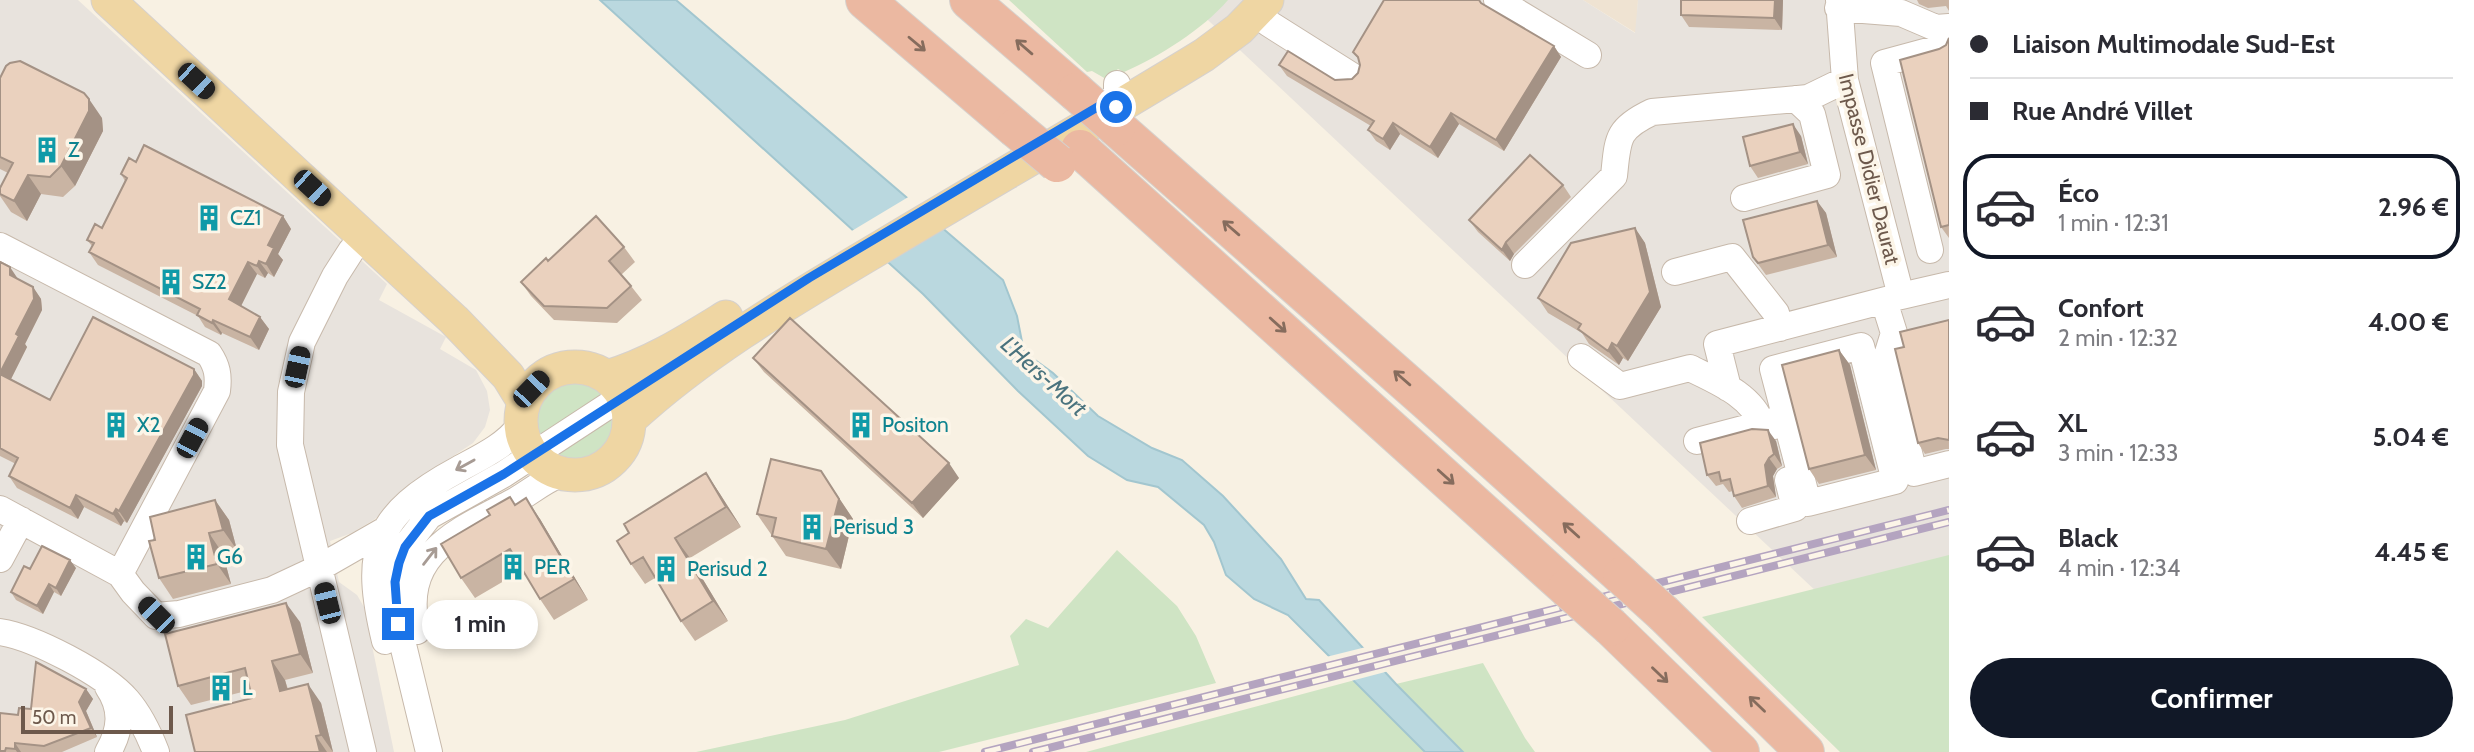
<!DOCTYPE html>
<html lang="fr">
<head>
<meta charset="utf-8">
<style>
	body { margin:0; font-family:Cabin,sans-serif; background:#f2f2f3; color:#2b2b33; height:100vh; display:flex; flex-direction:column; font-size:26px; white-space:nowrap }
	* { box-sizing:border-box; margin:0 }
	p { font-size:23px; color:#7c7c81 }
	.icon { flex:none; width:38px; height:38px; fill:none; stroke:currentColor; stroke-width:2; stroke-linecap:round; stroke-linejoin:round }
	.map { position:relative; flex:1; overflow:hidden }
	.details { display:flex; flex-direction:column; background:#fff; width:525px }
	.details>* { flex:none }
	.hud { display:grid; align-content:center; height:154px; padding:0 21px; background:#fff }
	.scale { position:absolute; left:21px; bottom:18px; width:152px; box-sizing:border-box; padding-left:7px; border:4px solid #6d594c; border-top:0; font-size:19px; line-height:24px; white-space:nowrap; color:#6d594c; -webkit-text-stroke:5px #fcf5e8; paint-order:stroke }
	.end { position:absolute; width:32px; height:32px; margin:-16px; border:9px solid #1a73e8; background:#fff; box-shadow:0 0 0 4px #fff }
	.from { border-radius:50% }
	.bubble { position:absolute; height:49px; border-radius:24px; background:#fff; box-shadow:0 4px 10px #0003; font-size:23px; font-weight:700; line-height:49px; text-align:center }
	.car { position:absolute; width:21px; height:42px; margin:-21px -10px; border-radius:9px; box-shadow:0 0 5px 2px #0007; background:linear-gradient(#222 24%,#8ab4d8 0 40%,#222 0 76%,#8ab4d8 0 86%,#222 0) }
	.hud b { display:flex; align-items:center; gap:24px; height:66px; font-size:26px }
	.hud b+b { border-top:2px solid #e1e1e2 }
	.hud i { width:18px; height:18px; background:#2b2b33 }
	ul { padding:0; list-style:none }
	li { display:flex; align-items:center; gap:21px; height:105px; margin:0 14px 10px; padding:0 7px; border:4px solid transparent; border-radius:28px }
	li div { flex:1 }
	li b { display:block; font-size:26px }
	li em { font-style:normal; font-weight:700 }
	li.active { border-color:#111827 }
	li>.icon { width:63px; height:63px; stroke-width:1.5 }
	.primary-button { display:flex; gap:14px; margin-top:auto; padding:14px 21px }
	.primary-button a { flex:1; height:80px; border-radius:42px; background:#111827; color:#fff; font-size:28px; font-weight:700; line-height:80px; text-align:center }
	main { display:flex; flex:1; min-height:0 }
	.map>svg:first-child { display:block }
	.residential { fill:#efe3d2 }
	.industrial { fill:#e8e3dd }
	.green { fill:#cfe4c4 }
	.water { fill:#bad8df; stroke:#a2c6cf; stroke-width:2 }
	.pier { fill:#f8f1e3 }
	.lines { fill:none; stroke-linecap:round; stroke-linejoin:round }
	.minor-casing { stroke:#c7b9ab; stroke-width:28 }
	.major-casing { stroke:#d6d1cd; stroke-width:35 }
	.highway-casing { stroke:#d6d1cd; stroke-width:40 }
	.minor { stroke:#fff; stroke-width:26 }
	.major { stroke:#efd6a3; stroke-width:33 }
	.highway { stroke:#ebb8a1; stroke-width:38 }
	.rail-casing { stroke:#b4a4c0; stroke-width:8 }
	.rail { stroke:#fcf5e8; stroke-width:5; stroke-dasharray:16; stroke-linecap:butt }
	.highway-bridge-casing { stroke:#d6d1cd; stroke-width:40; stroke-linecap:butt }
	.highway-bridge { stroke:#ebb8a1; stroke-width:38 }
	.wall { fill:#c9b4a3 }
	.shaded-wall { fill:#a49285 }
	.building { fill:#ead1be; stroke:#a49285; stroke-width:2 }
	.oneway { stroke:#866c5d }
	.oneway2 { stroke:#a79b94 }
	.route { stroke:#1a73e8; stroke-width:9 }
	.labels { text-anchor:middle; stroke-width:7; stroke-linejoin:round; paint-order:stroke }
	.culture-label { font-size:21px; fill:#0d838f; stroke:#fcf5e8; text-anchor:start }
	.street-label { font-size:21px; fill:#6d594c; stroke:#fcf5e8 }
	.water-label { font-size:23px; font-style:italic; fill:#4a737e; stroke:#fcf5e8 }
</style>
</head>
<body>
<main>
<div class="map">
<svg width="1949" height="752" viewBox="0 0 1949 752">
	<rect width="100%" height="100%" fill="#f8f1e3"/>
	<!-- residential -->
	<path class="residential" d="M 1583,0 L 1638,0 L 1636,33 Z"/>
	<!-- industrial -->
	<path class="industrial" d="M 0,0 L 78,0 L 387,284 L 379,300 L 446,337 L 440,349 L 476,370 L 487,391 L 490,410 L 485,427 L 473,443 L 417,480 L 375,519 L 352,533 L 330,541 L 339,582 L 357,595 L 364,607 L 394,752 L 0,752 Z
		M 1094,0 L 1583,0 L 1635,33 L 1638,0 L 1949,0 L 1949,716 L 1194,7 Z"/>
	<!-- green -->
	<path class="green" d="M 1009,0 L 1228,0 C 1203,29 1159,57 1124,72 L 1118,69 L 1106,79 L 1092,71 L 1087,72 Z
		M 574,382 L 592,385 L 606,396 L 542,441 C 528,414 545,387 574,382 Z
		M 613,410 C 619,446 592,471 556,455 Z
		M 1117,550 L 1177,606 L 1196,636 L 1216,683 L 939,752 L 696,752 L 845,720 L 1019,665 L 1010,636 L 1026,619 L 1048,628 Z
		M 1949,555 L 1949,752 L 1840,752 L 1702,617 Z
		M 1483,663 L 1525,738 L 1535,752 L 1463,752 L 1396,684 Z
		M 1355,680 L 1425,752 L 1086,752 Z"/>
	<!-- water -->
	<path class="water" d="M 600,0 L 676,0 L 1003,280 L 1017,316 L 1024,352 L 1053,373 L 1098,416 L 1152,448 L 1182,460 L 1223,496 L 1281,559 L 1306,599 L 1319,600 L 1396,684 L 1463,752 L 1425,752 L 1288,615 L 1254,599 L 1226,575 L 1214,542 L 1204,525 L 1158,487 L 1127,480 L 1088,456 L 1018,391 L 923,294 Z"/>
	<!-- pier -->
	<path class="pier" d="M 910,196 L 942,224 L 881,260 L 850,232 Z
		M 1366,647 L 1389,671 L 1351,681 L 1326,657 Z"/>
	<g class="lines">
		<!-- minor casing -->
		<g class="minor-casing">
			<path id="minor" d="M 1497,0 L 1588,55
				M 1838,8 L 1901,13 L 1936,28 L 1949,27
				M 1256,12 L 1268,23 L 1352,76
				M 1092,111 L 1117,96 L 1117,84
				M 1744,198 L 1827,175 L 1812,114 L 1796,99
				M 0,246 L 209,354 C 217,366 219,375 217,391 L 120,574
				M 1930,250 L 1884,63 L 1943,47
				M 1525,265 L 1614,176 C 1618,139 1616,129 1652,112 L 1808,98 L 1845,80
				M 1675,272 L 1732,257 L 1776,313 L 1780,328
				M 1901,296 L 1949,285
				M 1884,301 L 1894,333 L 1886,359 L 1914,473 L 1949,464
				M 1861,346 L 1895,481 L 1808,503 L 1773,369 Z
				M 1581,357 L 1620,386 L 1690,368 C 1716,381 1752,395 1762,425
				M 1728,388 L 1717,344 L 1901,296 L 1845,80 L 1839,0
				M 1697,441 L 1773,421 L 1774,426
				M 0,509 L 120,574 L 133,592 L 156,616 L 179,614 L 272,590 L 319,568 L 387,529
				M 1750,521 L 1795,508 L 1788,480
				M 0,559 L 21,520
				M 417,631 C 399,554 456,532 513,502 C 529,493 543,481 560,474
				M 0,632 C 34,637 105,674 127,700 C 140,715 149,734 156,752
				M 385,641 C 363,550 374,515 459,469 C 481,457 505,446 520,426
				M 108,687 C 123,709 121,730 108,752
				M 363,752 L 290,445 L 291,392 L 302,342 L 335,276 L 351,251 L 364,236
				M 429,752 L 398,624 L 395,599 L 399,563 L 405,547 L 429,516 L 504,474 L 681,358"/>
		</g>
		<!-- major casing -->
		<g class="major-casing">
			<path id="major" d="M 108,0 L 454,320 L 508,376 L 524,402
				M521 421a54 54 0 1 1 108 0a54 54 0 1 1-108 0Z
				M 607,377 C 651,364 687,341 726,317
				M 629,420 C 705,350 794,299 883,246 C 990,182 1098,120 1204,55 L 1239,29 L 1267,0"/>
		</g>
		<!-- highway casing -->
		<g class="highway-casing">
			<path id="highway" d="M 865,0 L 1015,128
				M 969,0 L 1076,92
				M 1116,127 L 1428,402 L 1622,576
				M 1080,149 L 1567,588
				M 1664,614 L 1805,752
				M 1611,627 L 1740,752"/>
		</g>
		<!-- minor -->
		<use href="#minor" class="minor"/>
		<!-- major -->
		<use href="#major" class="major"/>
		<!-- highway -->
		<use href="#highway" class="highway"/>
		<!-- rail casing -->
		<g class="rail-casing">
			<path id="rail" d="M 985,752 L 1949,510
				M 1033,752 L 1949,522"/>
		</g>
		<!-- rail -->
		<use href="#rail" class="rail"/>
		<!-- highway-bridge casing -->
		<g class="highway-bridge-casing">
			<path id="highway-bridge" d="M 1076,92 L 1116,127
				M 1015,128 L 1057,163
				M 1622,576 L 1664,614
				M 1567,588 L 1611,627"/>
		</g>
		<!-- highway-bridge -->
		<use href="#highway-bridge" class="highway-bridge"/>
	</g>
	<!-- wall -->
	<path class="wall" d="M 1783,0 L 1782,30 L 1689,27 L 1681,15 Z
		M 1917,0 L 1949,0 L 1949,11 L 1946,6 L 1928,8 L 1919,4 Z
		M 1481,3 L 1554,46 L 1561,57 L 1504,151 L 1459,124 L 1438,158 L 1400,134 L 1390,150 L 1376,141 L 1368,130 L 1371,126 L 1287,76 L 1279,65 L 1335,80 L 1352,79 L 1358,73 L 1360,65 L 1359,60 L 1353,52 Z
		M 1949,38 L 1949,238 L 1941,227 L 1939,49 L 1946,45 Z
		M 0,78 L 102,118 L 103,131 L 75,186 L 63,197 L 41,194 L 27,221 L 11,212 L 0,196 L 0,188 L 8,173 L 0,169 Z
		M 1801,136 L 1808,164 L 1758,178 L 1750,166 Z
		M 136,162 L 283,216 L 291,229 L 278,254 L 283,260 L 274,277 L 268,273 L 265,278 L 257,274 L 241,306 L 260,317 L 269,329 L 259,350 L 222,333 L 221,335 L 205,327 L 198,316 L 98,265 L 89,252 L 92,246 L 87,240 L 102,228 L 125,181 L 121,174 Z
		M 1563,185 L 1571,197 L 1514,254 L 1510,261 L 1478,232 L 1469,220 Z
		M 1817,201 L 1826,213 L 1837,257 L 1766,275 L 1753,257 Z
		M 1635,228 L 1645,243 L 1661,307 L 1628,361 L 1623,358 L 1619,365 L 1589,344 L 1582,333 L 1548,313 L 1538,298 Z
		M 624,247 L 635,262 L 621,275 L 631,286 L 642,300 L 617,323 L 554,320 L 531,296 L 521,282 L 548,261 Z
		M 0,262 L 18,279 L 33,287 L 41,299 L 42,310 L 25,344 L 27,347 L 11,379 L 50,400 L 194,369 L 202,381 L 202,386 L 127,523 L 124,521 L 121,526 L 84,507 L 78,519 L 17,488 L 9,476 L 16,464 L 0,456 Z
		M 1949,320 L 1949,449 L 1946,449 L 1925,454 L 1918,443 L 1904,347 Z
		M 1839,350 L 1850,365 L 1876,470 L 1819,484 L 1809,469 Z
		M 753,358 L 959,478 L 923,518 L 764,372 Z
		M 1776,441 L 1782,466 L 1777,469 L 1773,476 L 1776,497 L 1742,508 L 1734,496 L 1733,491 L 1729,492 L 1723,484 L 1716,486 L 1707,475 Z
		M 821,471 L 853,519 L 841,569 L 786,556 L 757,514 Z
		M 706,473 L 720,494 L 741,527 L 690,558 L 728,621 L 695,641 L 681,621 L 655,578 L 645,584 L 631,564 L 629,533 Z
		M 215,500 L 229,520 L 237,550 L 223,554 L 231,584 L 173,599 L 159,578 L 155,540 Z
		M 516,504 L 540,519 L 588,600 L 554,620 L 540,599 L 523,570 L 475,598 L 461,578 Z
		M 76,568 L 61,596 L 54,592 L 43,614 L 16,600 L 11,592 L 30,569 Z
		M 300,622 L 313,673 L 285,680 L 288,689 L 321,703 L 333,752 L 195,752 L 252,698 L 250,690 L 191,705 L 178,686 Z
		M 86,689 L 93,699 L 86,711 L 97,737 L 62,752 L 0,752 L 0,713 L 18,715 L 31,709 Z"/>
	<!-- shaded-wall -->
	<path class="shaded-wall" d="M 1775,0 L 1783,0 L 1782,30 L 1774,18 Z
		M 1554,46 L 1561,57 L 1504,151 L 1496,140 Z
		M 89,99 L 102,118 L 103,131 L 75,186 L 61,166 Z
		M 1451,113 L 1459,124 L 1438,158 L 1430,147 Z
		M 1393,123 L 1400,134 L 1390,150 L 1383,139 Z
		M 1793,124 L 1801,136 L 1808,164 L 1800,152 Z
		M 28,175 L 41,194 L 27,221 L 14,201 Z
		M 1817,201 L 1826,213 L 1837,257 L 1828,245 Z
		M 283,216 L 291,229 L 278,254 L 283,260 L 274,277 L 266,264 L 268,245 Z
		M 1635,228 L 1645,243 L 1661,307 L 1628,361 L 1617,346 Z
		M 1506,242 L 1514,254 L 1510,261 L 1502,250 Z
		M 259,261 L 268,273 L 265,278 L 257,266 Z
		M 248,262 L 257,274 L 238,312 L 229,299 Z
		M 10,267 L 18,279 L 10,275 Z
		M 33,287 L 41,299 L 42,310 L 25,344 L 27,347 L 8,385 L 0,374 Z
		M 260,317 L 269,329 L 259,350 L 250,337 Z
		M 213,320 L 222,333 L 221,335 L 212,323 Z
		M 1612,343 L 1623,358 L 1619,365 L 1608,351 Z
		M 1839,350 L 1850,365 L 1876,470 L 1865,455 Z
		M 194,369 L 202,381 L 202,386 L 127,523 L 119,511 Z
		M 1768,430 L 1776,441 L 1782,466 L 1774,454 Z
		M 1769,458 L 1777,469 L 1773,476 L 1776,497 L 1768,486 L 1765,465 Z
		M 949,463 L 959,478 L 923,518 L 912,503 Z
		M 821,471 L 853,519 L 841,569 L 826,549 Z
		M 706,473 L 720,494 L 741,527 L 726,507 Z
		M 76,495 L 84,507 L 78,519 L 70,508 Z
		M 526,498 L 540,519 L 588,600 L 574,579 Z
		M 215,500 L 229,520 L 237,550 L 223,530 Z
		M 116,509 L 124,521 L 121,526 L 113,514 Z
		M 209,533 L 223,554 L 231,584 L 217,564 Z
		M 675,538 L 690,558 L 728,621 L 713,601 Z
		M 70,560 L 76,568 L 61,596 L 56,588 Z
		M 49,584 L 54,592 L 43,614 L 37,606 Z
		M 286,603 L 300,622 L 313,673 L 300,654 Z
		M 272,661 L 285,680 L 293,710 L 280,691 Z
		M 308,684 L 321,703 L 333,752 L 321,735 Z
		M 86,689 L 93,699 L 86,711 L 97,737 L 91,728 L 79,702 Z
		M 316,736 L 327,752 L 320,752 Z
		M 15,743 L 21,752 L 17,752 L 15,749 Z"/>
	<!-- building -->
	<path class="building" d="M 1384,0 L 1479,0 L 1481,3 L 1554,46 L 1496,140 L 1451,113 L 1430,147 L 1393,123 L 1383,139 L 1368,130 L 1374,121 L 1279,65 L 1288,51 L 1335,80 L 1352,79 L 1358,73 L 1360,65 L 1358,57 L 1353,52 Z
		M 1681,0 L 1775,0 L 1774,18 L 1681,15 Z
		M 1949,38 L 1949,225 L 1941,227 L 1900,60 L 1939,49 L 1946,45 Z
		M 20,61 L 84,93 L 89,99 L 89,111 L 61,166 L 50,177 L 28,175 L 14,201 L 0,194 L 0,188 L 13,163 L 0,157 L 0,78 L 6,66 L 10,63 Z
		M 1793,124 L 1800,152 L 1750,166 L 1743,137 Z
		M 144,145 L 283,216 L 268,245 L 274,248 L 266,264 L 259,261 L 257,266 L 248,262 L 229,299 L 260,317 L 250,337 L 213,320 L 212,323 L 197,315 L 200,309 L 89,252 L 94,243 L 87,240 L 95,224 L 102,228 L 127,178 L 121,174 L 129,158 L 136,162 Z
		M 1530,155 L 1563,185 L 1506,242 L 1502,250 L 1469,220 Z
		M 1817,201 L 1828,245 L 1758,263 L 1753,257 L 1743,220 Z
		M 596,216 L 624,247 L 609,261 L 631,286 L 607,308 L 544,306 L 521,282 L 546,258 L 548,261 Z
		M 1635,228 L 1650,292 L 1617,346 L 1612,343 L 1608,351 L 1578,329 L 1581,324 L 1538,298 L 1571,243 Z
		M 0,262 L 10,267 L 10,275 L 33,287 L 34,299 L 16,334 L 19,336 L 0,373 Z
		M 93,317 L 194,369 L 194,375 L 119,511 L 116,509 L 113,514 L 76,495 L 70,508 L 9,476 L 18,458 L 0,448 L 0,374 L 50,400 Z
		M 790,318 L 949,463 L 912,503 L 753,358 Z
		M 1949,320 L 1949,440 L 1938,438 L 1918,443 L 1895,349 L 1904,347 L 1900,332 Z
		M 1839,350 L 1865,455 L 1809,469 L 1782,365 Z
		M 1752,429 L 1768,430 L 1774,454 L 1769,458 L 1765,465 L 1768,486 L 1734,496 L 1730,479 L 1721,481 L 1719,472 L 1707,475 L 1700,443 Z
		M 771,459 L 821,471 L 839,499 L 826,549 L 772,536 L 776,518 L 757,514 Z
		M 706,473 L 726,507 L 675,538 L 713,601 L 681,621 L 643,557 L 631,564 L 617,541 L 629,533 L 624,524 Z
		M 510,497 L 515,505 L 526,498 L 574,579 L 540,599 L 510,549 L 461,578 L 441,544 L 490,515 L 487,510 Z
		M 215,500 L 223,530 L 209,533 L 217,564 L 159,578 L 149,541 L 155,540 L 150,517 Z
		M 42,546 L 70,560 L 56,588 L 49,584 L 37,606 L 11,592 L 24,566 L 30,569 Z
		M 286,603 L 300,654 L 272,661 L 280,691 L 308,684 L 321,735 L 316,736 L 320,752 L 195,752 L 186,715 L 252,698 L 245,668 L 178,686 L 165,634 Z
		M 36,662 L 86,689 L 79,702 L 91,728 L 44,746 L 15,743 L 15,749 L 6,748 L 5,751 L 0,751 L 0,713 L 18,715 L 19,708 L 31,709 Z"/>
	<!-- one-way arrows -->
	<defs><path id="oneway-shaft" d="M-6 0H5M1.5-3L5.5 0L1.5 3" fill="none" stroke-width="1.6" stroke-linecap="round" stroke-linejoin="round" transform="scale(1.75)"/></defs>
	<g class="oneway">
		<use href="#oneway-shaft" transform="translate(917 44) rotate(40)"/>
		<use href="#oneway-shaft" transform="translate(1024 47) rotate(-139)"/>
		<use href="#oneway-shaft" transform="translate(1231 228) rotate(-139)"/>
		<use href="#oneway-shaft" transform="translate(1278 325) rotate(42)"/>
		<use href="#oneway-shaft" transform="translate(1402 378) rotate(-139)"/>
		<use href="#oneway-shaft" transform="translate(1446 477) rotate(42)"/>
		<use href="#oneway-shaft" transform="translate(1571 530) rotate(-138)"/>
		<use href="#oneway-shaft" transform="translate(1660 675) rotate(44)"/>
		<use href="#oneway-shaft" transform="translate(1757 704) rotate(-136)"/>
	</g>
	<g class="oneway2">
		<use href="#oneway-shaft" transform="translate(465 465) rotate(151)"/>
		<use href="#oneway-shaft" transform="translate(430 556) rotate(-52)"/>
	</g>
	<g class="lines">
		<!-- route -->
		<path class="route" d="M 398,624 L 395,582 L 399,563 L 405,547 L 429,516 L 504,474 L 809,278 L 1116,96 L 1116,107"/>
	</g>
	<!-- icons -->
	<defs>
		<g id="building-bare" transform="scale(2.1)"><path d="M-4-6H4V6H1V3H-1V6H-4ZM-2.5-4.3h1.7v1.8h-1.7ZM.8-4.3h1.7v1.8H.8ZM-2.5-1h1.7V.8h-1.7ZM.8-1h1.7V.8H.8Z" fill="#0f9aa8" stroke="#fcf5e8" stroke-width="2.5" paint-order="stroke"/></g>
	</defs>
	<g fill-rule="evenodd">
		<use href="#building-bare" x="47" y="150"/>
		<use href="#building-bare" x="209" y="218"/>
		<use href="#building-bare" x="171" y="282"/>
		<use href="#building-bare" x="116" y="425"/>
		<use href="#building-bare" x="861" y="425"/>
		<use href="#building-bare" x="812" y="527"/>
		<use href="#building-bare" x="196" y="557"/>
		<use href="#building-bare" x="513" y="567"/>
		<use href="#building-bare" x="666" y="569"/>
		<use href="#building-bare" x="221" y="688"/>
	</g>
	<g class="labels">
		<!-- culture labels -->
		<g class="culture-label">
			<text x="68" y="157">Z</text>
			<text x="230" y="225">CZ1</text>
			<text x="192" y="289">SZ2</text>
			<text x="137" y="432">X2</text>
			<text x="882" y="432">Positon</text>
			<text x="833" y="534">Perisud 3</text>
			<text x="217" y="564">G6</text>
			<text x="534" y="574">PER</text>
			<text x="687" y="576">Perisud 2</text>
			<text x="242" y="695">L</text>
		</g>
		<!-- street labels -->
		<g class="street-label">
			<text transform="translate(1869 169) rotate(76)" y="7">Impasse Didier Daurat</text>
		</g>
		<!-- water labels -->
		<g class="water-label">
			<text transform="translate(1044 376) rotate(42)" y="8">L'Hers-Mort</text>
		</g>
	</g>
</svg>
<div class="scale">50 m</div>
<i class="end from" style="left:1116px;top:107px"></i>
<i class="end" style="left:398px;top:624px"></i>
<div class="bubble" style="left:422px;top:600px;width:116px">1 min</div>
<i class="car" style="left:196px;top:81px;rotate:133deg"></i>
<i class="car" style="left:312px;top:188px;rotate:133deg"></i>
<i class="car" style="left:297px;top:367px;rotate:12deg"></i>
<i class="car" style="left:531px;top:389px;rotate:44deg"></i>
<i class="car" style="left:192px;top:438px;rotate:28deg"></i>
<i class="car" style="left:327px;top:603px;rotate:346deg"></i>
<i class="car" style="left:156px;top:615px;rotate:315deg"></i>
</div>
<section class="details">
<div class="hud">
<b><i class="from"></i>Liaison Multimodale Sud-Est</b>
<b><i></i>Rue André Villet</b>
</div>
<ul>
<li class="active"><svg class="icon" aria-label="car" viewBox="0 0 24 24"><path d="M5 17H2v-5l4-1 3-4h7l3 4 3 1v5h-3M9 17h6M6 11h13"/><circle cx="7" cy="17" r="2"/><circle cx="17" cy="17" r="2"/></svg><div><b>Éco</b><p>1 min · 12:31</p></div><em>2.96 €</em></li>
<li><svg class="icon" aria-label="car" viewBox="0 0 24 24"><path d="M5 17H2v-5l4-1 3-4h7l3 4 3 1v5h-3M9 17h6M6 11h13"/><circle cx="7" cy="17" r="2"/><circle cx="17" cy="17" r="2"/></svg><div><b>Confort</b><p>2 min · 12:32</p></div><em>4.00 €</em></li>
<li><svg class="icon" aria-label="car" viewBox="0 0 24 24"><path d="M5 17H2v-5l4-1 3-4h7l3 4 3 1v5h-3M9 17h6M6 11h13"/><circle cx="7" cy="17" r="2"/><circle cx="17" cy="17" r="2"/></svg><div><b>XL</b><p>3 min · 12:33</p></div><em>5.04 €</em></li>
<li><svg class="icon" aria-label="car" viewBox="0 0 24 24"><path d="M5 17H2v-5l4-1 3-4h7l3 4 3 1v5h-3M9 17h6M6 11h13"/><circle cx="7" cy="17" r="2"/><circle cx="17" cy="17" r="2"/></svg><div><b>Black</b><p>4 min · 12:34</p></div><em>4.45 €</em></li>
</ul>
<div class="primary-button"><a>Confirmer</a></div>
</section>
</main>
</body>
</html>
